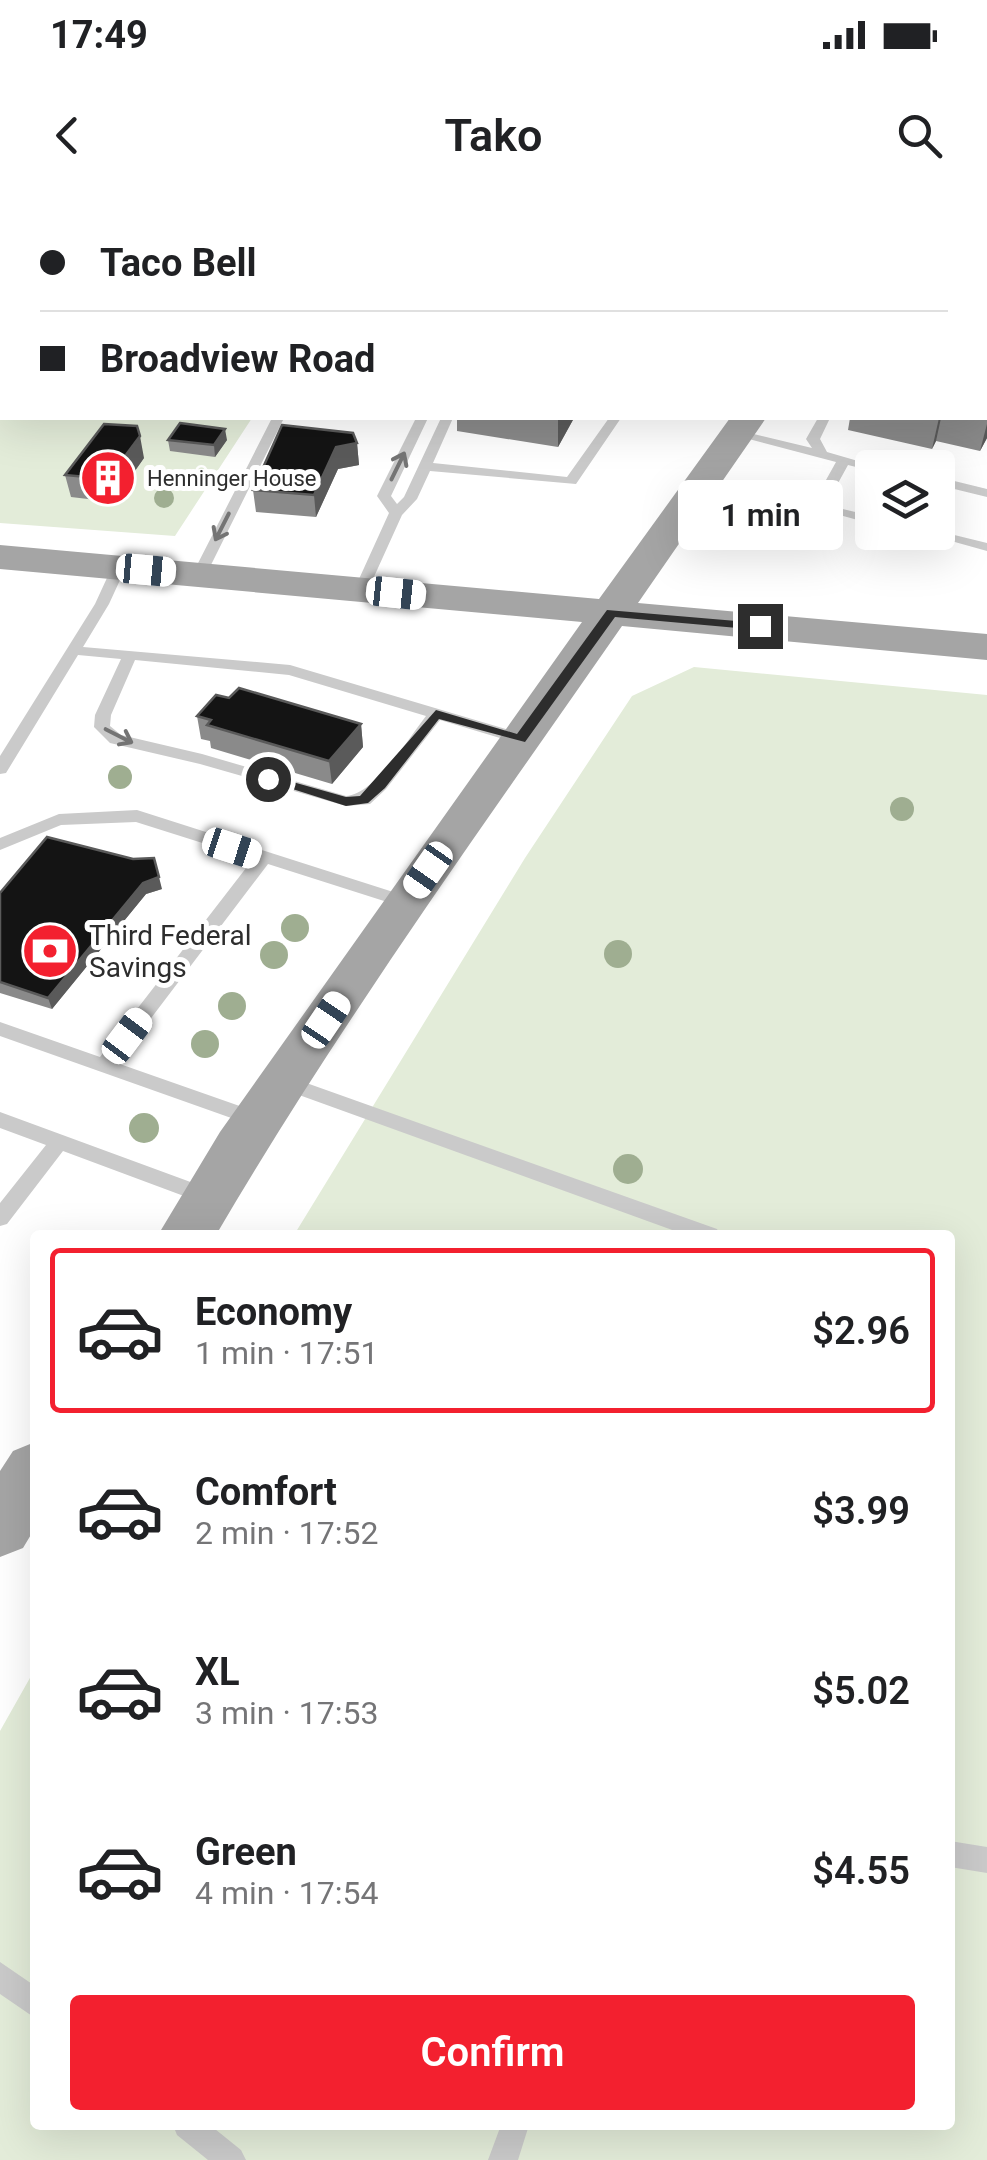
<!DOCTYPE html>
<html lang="en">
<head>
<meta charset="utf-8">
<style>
	body { margin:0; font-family:Roboto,sans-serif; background:#f6f6f6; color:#202124; height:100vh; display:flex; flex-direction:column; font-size:38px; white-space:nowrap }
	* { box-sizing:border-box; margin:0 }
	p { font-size:32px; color:#757577 }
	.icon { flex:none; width:55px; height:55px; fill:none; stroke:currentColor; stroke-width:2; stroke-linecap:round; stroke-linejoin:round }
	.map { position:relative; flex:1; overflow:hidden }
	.sheet { position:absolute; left:30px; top:1030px; width:925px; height:900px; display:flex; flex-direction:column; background:#fff; border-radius:10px; box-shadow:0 10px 40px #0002 }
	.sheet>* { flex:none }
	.banner { position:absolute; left:0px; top:0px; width:988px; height:220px; box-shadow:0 10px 40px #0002; display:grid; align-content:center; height:220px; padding:0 40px; background:#fff }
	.fabs { position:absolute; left:855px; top:250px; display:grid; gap:20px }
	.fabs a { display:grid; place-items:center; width:100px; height:100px; border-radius:10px; background:#fff; box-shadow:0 10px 40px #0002; font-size:50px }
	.end { position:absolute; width:45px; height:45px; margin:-22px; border:12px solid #2d2d2d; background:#fff; box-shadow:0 0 0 5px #fff }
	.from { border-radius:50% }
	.bubble { position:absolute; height:70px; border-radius:10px; background:#fff; box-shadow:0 10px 40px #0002; font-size:32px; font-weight:600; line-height:70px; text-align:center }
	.car { position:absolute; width:30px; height:60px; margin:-30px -15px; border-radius:12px; box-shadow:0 0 8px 2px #0007; background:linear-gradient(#fff 24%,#345 0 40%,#fff 0 76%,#345 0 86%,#fff 0) }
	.banner b { display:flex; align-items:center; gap:35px; height:95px; font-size:38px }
	.banner b+b { border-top:2px solid #e0e0e0 }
	.banner i { width:25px; height:25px; background:#202124 }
	ul { padding:18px 0 0; list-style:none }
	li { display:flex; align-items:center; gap:30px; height:165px; margin:0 20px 15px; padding:0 20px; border:5px solid transparent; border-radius:10px }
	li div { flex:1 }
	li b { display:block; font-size:38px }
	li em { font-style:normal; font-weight:600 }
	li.on { border-color:#f3202f }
	li>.icon { width:90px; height:90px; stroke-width:1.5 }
	.button { display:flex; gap:20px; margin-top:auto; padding:20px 40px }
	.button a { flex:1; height:115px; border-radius:10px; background:#f3202f; color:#fff; font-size:40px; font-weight:600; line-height:115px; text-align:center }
	.status { display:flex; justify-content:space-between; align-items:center; height:70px; padding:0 50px; background:#fff; direction:ltr }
	.status svg { height:28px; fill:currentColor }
	header { display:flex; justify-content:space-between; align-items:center; height:130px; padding:0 40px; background:#fff; font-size:45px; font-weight:600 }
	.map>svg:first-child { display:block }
	.green { fill:#e3ecd9 }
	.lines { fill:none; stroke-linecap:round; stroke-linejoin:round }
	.lane { fill:#cacaca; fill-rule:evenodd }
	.street { fill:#cacaca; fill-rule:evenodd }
	.primary { fill:#a5a5a5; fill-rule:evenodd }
	.tree { fill:#9fae91 }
	.wall { fill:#8a8a8a }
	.shaded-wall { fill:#5a5a5a }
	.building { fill:#141414; stroke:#5a5a5a; stroke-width:2.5 }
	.oneway { stroke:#747474 }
	.route { fill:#2d2d2d }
	.labels { text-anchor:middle; stroke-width:10; stroke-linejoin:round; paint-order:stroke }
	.far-poi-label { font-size:22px; fill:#2d2d2d; stroke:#fff; text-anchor:start }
	.poi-label { font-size:28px; fill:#2d2d2d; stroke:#fff; text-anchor:start }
</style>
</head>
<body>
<div class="status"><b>17:49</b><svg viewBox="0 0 49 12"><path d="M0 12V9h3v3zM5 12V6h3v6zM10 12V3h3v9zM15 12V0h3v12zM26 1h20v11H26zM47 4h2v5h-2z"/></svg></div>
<header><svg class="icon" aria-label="back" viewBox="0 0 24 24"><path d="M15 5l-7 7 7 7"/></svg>Tako<svg class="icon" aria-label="search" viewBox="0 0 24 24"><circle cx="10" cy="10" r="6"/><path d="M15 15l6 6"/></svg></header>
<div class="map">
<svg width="987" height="1960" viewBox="0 0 987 1960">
	<rect width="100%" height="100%" fill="#fff"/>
	<!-- green -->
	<path class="green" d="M 137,0 L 549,0 L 133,2 Z
		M 0,137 L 2,218 L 252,218 L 175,336 L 0,323 Z
		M 694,467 L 987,495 L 987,1960 L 0,1960 L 0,1531 L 35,1469 L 35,1925 L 950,1925 L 950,1035 L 294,1035 L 525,658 L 632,496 Z"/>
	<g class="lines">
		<!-- lane -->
		<path class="lane" d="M 52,0 L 71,0 L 72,2 L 54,2 Z
			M 0,111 L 2,112 L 2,118 L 0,119 Z
			M 985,179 L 987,179 L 987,187 L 985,187 Z
			M 272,218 L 284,218 L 206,375 L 194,378 L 192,375 Z
			M 416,218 L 428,218 L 391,296 L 397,304 L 404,297 L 441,218 L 453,218 L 433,263 L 567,277 L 609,218 L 621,218 L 576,284 L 430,271 L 417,299 L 402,315 L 368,390 L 356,393 L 354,390 L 389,313 L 377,296 Z
			M 818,218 L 830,218 L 820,239 L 827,252 L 882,268 L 872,268 L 872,271 L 848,265 L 826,305 L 872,316 L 872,324 L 811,307 L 836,262 L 730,234 L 737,230 L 812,248 L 806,239 Z
			M 938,277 L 987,289 L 987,297 L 938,285 Z
			M 938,331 L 987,343 L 987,351 L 919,332 Z
			M 119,363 L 126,367 L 109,404 L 83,447 L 290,465 L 526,535 L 528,539 L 520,544 L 440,520 L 386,589 L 370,604 L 346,606 L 200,564 L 110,543 L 94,527 L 95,515 L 121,459 L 78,455 L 6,573 L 0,574 L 0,556 L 95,404 L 112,367 ZM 135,460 L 289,475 L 426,516 C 408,539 375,594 346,596 L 202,554 L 121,535 L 110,526 L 111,515 Z
			M 137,610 L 412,698 L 415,702 L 406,708 L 268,664 L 117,863 L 265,915 L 268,920 L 265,925 L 251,925 L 0,836 L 0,822 L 100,857 L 253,659 L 136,622 L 61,625 L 0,650 L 0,638 L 59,614 Z
			M 284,875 L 717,1029 L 720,1035 L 686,1035 L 277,887 L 274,882 L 277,877 Z
			M 0,912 L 215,991 L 218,997 L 215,1003 L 208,1005 L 63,951 L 7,1024 L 0,1026 L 0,1003 L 46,945 L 0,928 Z
			M 950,1641 L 987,1647 L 987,1673 L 950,1667 Z
			M 0,1762 L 35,1786 L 35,1818 L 0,1794 Z
			M 173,1925 L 210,1925 L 241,1950 L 246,1960 L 208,1960 L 177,1935 Z
			M 501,1925 L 529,1925 L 518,1960 L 488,1960 Z"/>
		<!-- street -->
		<path class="street" d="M 2,95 L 2,113 L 0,114 L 0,96 Z"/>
		<!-- primary -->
		<path class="primary" d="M 730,218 L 766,218 L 638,403 L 987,434 L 987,460 L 622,426 C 483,626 339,825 216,1035 L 158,1035 L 220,932 L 582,422 L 0,369 L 0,345 L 599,399 Z
			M 35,1242 L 35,1328 L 23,1348 L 0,1357 L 0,1271 L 13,1251 Z"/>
	</g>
	<!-- trees -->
	<g class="tree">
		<circle cx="164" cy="298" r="10"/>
		<circle cx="120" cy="577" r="12"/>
		<circle cx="902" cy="609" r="12"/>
		<circle cx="295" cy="728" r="14"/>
		<circle cx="618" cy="754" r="14"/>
		<circle cx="274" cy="755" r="14"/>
		<circle cx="232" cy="806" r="14"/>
		<circle cx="205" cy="844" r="14"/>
		<circle cx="144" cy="928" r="15"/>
		<circle cx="628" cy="969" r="15"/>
	</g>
	<!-- wall -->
	<path class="wall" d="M 985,51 L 987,52 L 987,155 L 985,155 Z
		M 985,188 L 987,189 L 987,238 L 980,251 L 936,241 L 932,249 L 848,230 L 850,218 L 985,218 Z
		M 457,218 L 574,218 L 558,247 L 457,231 Z
		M 168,240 L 227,240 L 215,257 L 170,251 Z
		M 357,243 L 359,265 L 338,269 L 316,317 L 256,312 L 253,290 Z
		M 144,258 L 113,302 L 71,297 L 65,275 Z
		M 229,498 L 361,524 L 363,547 L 332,584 L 211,548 L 210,541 L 201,539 L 197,516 Z
		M 162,689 L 146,694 L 52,809 L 0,793 L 0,693 Z"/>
	<!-- shaded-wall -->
	<path class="shaded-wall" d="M 0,0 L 11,0 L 12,2 L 2,2 L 2,17 L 0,20 Z
		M 558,218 L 574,218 L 558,247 Z
		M 939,218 L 941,218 L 936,241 L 932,249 Z
		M 987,224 L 987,238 L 980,251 Z
		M 225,229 L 227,240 L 215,257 L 214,245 Z
		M 140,236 L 144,258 L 113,302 L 108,279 Z
		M 357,243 L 359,265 L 338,269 L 316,317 L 314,295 L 336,247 Z
		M 361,524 L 363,547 L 332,584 L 329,561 Z
		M 159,677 L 162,689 L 146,694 L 52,809 L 48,798 L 143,683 Z"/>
	<!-- building -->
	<path class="building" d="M 985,51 L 987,52 L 987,122 L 985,122 Z
		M 985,188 L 987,189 L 987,212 L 985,212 Z
		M 180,223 L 225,229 L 214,245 L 168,240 Z
		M 104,224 L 137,226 L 140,236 L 108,279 L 65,275 Z
		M 282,225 L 353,233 L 357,243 L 336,247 L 314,295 L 253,290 Z
		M 239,488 L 361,524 L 329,561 L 207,525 L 211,520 L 197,516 L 216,495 L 229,498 Z
		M 47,637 L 133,659 L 154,658 L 159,677 L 143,683 L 48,798 L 0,782 L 0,693 Z"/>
	<!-- one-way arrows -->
	<defs><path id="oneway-shaft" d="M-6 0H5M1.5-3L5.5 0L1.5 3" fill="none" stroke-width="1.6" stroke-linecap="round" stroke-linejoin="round" transform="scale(2.5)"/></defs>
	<g class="oneway">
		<use href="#oneway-shaft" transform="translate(398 266) rotate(-64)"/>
		<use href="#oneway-shaft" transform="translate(222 327) rotate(117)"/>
		<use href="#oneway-shaft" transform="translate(119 536) rotate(27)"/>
	</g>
	<!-- route -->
	<path class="route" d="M 607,410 L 760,423 L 766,426 L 760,430 L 615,417 L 525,542 L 439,519 L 385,588 L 368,603 L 346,606 L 261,579 L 268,575 L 346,597 L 360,596 L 436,510 L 517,534 Z"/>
	<!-- icons -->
	<defs>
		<g id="building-disc" transform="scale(2.875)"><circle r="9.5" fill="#f3202f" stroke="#fff"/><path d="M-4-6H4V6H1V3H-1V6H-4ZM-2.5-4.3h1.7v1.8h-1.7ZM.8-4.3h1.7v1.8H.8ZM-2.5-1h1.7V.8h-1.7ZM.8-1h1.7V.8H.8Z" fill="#fff"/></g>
		<g id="bank-disc" transform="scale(2.875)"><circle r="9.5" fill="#f3202f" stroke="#fff"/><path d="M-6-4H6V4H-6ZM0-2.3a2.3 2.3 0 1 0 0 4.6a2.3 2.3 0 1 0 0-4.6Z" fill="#fff"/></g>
	</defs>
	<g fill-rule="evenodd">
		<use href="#building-disc" x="108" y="278"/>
		<use href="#bank-disc" x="50" y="751"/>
	</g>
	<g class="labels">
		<!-- far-poi labels -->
		<g class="far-poi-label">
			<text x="147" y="286">Henninger House</text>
		</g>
		<!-- poi labels -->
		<g class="poi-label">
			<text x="89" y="745">Third Federal<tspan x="89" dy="32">Savings</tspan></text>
		</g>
	</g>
</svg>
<div class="fabs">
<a><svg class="icon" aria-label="layers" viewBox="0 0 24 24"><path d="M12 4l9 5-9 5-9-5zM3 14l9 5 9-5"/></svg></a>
</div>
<i class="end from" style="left:268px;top:579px"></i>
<i class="end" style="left:760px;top:426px"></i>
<div class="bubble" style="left:678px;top:280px;width:165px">1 min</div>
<i class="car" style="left:146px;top:370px;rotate:95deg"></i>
<i class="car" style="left:396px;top:393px;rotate:96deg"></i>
<i class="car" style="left:232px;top:648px;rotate:108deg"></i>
<i class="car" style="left:428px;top:670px;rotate:215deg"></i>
<i class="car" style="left:326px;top:820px;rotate:34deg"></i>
<i class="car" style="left:127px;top:836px;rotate:37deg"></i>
<div class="banner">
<b><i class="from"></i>Taco Bell</b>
<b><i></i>Broadview Road</b>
</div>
<section class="sheet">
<ul>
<li class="on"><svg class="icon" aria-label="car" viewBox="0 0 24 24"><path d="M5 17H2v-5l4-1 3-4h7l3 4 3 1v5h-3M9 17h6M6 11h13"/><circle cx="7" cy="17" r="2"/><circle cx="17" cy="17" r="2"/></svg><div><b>Economy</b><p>1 min · 17:51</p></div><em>$2.96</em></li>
<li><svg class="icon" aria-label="car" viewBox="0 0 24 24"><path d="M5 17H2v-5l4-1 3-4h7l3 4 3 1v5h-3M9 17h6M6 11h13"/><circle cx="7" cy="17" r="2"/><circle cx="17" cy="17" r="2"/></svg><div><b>Comfort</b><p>2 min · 17:52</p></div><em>$3.99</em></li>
<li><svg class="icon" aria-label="car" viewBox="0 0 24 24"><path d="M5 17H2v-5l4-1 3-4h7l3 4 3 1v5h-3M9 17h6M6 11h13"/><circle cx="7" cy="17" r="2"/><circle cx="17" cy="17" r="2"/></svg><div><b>XL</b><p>3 min · 17:53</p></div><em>$5.02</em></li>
<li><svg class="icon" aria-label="car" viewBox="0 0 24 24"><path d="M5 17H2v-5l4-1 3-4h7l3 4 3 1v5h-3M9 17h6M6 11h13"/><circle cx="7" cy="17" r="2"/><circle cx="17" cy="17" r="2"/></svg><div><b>Green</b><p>4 min · 17:54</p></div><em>$4.55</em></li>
</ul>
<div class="button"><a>Confirm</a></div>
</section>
</div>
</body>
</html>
